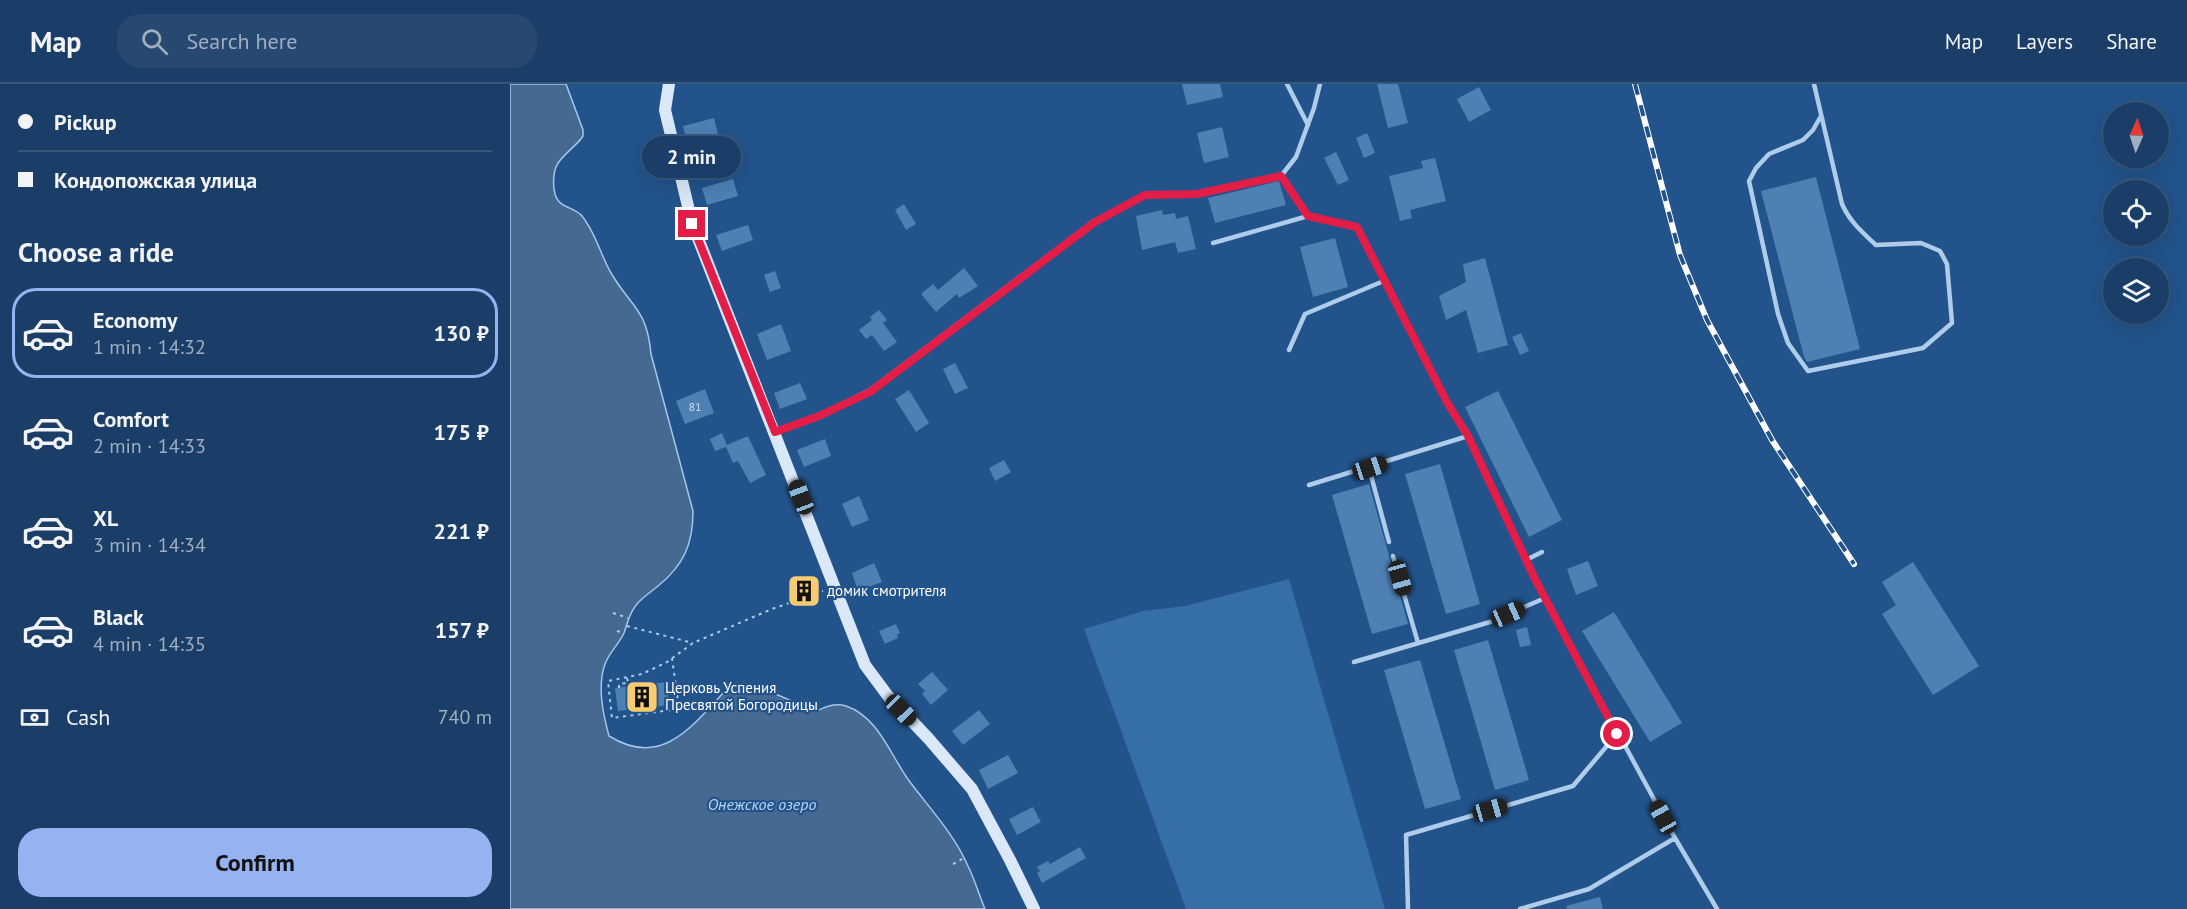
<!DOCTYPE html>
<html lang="en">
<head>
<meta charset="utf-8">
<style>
	body { margin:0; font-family:"PT Sans",sans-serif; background:#274971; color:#f1f3f6; height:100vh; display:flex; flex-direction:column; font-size:22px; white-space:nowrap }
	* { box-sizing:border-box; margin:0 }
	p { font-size:20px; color:#9faec0 }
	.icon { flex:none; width:33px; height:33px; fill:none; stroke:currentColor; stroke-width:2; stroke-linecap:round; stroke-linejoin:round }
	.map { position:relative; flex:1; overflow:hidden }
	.details { display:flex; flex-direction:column; background:#1a3e68; width:510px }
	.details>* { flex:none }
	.banner { display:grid; align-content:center; height:132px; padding:0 18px; background:#1a3e68 }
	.needle { width:39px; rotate:3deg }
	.controls { position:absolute; left:1593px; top:18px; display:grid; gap:12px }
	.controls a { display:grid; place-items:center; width:66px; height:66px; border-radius:50%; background:#1a3e68; box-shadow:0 6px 24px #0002,0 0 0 2px #38577c; font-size:30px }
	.end { position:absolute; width:27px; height:27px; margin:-14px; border:8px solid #e11d48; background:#fff; box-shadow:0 0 0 3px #fff }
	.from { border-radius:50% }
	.bubble { position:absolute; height:42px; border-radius:21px; background:#1a3e68; box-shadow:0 6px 24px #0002,0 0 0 2px #38577c; font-size:20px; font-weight:700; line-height:42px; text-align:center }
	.car { position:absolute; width:18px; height:36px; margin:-18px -9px; border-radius:8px; box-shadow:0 0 4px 2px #0007; background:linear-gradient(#222 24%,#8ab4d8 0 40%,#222 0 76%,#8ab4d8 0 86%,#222 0) }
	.banner b { display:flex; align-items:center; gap:21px; height:57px; font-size:22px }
	.banner b+b { border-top:2px solid #38577c }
	.banner i { width:15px; height:15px; background:#f1f3f6 }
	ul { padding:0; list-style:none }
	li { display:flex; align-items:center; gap:18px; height:90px; margin:0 12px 9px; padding:0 6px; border:3px solid transparent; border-radius:24px }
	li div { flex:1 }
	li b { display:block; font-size:22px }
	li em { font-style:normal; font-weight:700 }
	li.selected { border-color:#95b2f1 }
	li>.icon { width:54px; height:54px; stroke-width:1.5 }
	h2 { padding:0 18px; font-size:27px; line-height:72px }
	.pay { display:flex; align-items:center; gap:15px; height:66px; padding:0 18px; font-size:22px }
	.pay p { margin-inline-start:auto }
	.cta { display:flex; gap:12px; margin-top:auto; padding:12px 18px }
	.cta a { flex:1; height:69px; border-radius:24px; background:#95b2f1; color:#111; font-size:24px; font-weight:700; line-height:69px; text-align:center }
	header { display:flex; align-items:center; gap:36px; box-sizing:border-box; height:84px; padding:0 30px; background:#1a3e68; border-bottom:2px solid #38577c }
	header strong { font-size:28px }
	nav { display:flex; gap:33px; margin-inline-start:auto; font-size:21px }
	.search { width:420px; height:54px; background:#274971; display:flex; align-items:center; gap:15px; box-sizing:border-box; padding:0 21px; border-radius:24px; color:#9faec0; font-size:22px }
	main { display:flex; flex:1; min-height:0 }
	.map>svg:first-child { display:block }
	.green { fill:#356ea8 }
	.water { fill:#456990; stroke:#a3c7ec; stroke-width:1.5 }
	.building { fill:#4e80b4 }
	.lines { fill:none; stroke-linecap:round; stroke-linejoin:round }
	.path { stroke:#afcceb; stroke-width:2; stroke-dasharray:3 4.5; stroke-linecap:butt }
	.lane { stroke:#afcceb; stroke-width:4.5 }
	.street { stroke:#afcceb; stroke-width:6 }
	.secondary { stroke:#dae8f9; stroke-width:12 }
	.rail-casing { stroke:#fff; stroke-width:6 }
	.rail { stroke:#22538b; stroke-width:4; stroke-dasharray:11; stroke-linecap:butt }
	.route { stroke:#e11d48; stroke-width:8 }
	.labels { text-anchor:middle; stroke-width:4.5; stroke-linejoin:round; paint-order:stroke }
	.number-label { font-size:12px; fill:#d3dfec }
	.poi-label { font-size:15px; fill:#fff; stroke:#22538b; text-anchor:start }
	.water-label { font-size:16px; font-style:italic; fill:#bbd6f2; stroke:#22538b }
</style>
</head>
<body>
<header>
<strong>Map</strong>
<div class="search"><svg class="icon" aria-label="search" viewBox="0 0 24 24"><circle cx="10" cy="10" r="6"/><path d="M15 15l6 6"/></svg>Search here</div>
<nav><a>Map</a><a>Layers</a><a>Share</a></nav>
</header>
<main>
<section class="details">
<div class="banner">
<b><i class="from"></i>Pickup</b>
<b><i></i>Кондопожская улица</b>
</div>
<h2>Choose a ride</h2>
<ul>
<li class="selected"><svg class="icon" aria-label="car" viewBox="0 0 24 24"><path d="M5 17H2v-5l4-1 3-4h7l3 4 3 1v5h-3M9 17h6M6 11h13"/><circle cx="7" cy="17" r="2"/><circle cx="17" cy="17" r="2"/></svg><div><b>Economy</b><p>1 min · 14:32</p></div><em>130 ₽</em></li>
<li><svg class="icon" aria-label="car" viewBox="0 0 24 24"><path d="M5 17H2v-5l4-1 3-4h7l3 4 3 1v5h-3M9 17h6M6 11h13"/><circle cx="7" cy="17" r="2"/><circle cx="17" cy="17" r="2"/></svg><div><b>Comfort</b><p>2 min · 14:33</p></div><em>175 ₽</em></li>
<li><svg class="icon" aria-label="car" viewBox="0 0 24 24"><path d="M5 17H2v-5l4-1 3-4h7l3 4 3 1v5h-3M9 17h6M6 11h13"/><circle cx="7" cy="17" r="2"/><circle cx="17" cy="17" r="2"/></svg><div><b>XL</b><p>3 min · 14:34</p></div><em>221 ₽</em></li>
<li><svg class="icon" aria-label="car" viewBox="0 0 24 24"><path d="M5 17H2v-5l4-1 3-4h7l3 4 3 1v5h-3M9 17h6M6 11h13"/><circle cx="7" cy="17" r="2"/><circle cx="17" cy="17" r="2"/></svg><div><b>Black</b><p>4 min · 14:35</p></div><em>157 ₽</em></li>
</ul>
<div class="pay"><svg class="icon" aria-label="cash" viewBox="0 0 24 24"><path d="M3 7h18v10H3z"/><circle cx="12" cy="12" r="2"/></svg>Cash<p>740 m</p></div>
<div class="cta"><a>Confirm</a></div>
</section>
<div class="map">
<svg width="1677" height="825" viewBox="0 0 1677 825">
	<rect width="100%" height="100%" fill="#22538b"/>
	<!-- green -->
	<path class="green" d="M 779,495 L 875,825 L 676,825 L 574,545 L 633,527 L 675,522 Z"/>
	<!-- water -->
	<path class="water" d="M 0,0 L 56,0 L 73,46 L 73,52 C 67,62 49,73 46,83 C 43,90 43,103 45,110 C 49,125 64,122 72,132 C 86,149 90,170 101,189 C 121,223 137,225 141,270 L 183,427 C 183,460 174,481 148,502 C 141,508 133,513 127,520 C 119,529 118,538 114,549 C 109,560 99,569 95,580 C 87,602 93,630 99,652 C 152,685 182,642 215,607 L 254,605 L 305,627 C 315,624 324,618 336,622 C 369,633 381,673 400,698 C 421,726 444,750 458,782 C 465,796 469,811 475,825 L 0,825 Z"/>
	<!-- building -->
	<path class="building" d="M 672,0 L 710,0 L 713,13 L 677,21 Z
		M 867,0 L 888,0 L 898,39 L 878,44 Z
		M 969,3 L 981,26 L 959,38 L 947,15 Z
		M 204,34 L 209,54 L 178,62 L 173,42 Z
		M 712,43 L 719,73 L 694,79 L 687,49 Z
		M 857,49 L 865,69 L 854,74 L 846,54 Z
		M 826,68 L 839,96 L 828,101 L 814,74 Z
		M 925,74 L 936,117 L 900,126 L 902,134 L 890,137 L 879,92 L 913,84 L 911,77 Z
		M 1306,93 L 1350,265 L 1297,278 L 1294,273 L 1251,107 Z
		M 223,95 L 228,112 L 197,121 L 192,104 Z
		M 769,97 L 776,121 L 705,139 L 698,114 Z
		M 394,120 L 406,140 L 396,146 L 385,126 Z
		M 652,126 L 653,131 L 665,129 L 666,135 L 678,132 L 686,165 L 668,169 L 665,158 L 632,166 L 626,132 Z
		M 238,141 L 243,156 L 212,167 L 206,151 Z
		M 825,154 L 838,203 L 803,213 L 790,163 Z
		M 975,174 L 998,261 L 968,269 L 956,226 L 936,236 L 929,212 L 956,198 L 953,180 Z
		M 454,184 L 468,202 L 449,214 L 447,210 L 426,228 L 411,210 L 423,200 L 428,206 Z
		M 265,187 L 271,204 L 260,208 L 254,191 Z
		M 369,226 L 377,236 L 373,239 L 387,258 L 374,267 L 362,251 L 356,255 L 349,246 L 362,236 L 360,233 Z
		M 271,240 L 281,267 L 257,276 L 247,250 Z
		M 1011,249 L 1019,267 L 1010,271 L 1002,253 Z
		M 445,279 L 458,304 L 445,310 L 433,285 Z
		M 290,299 L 297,315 L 270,325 L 264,309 Z
		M 195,305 L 204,329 L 175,340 L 166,317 Z
		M 399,306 L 419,339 L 406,348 L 385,315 Z
		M 988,307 L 1052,436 L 1019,453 L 955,323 Z
		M 212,349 L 217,361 L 238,352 L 256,391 L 240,399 L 228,377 L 223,379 L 216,363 L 205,367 L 200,355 Z
		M 315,355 L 321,372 L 294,383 L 287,366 Z
		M 494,376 L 501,388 L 485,397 L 479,384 Z
		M 930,380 L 970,520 L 936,530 L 895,390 Z
		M 859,400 L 898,540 L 862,550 L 822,411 Z
		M 349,412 L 359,436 L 342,443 L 332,420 Z
		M 1078,477 L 1088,502 L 1066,511 L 1057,485 Z
		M 1403,478 L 1469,582 L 1423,611 L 1372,530 L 1386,521 L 1372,498 Z
		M 364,479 L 372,498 L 348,507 L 342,489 Z
		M 1104,528 L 1172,639 L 1140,658 L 1072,547 Z
		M 386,540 L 390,549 L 387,551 L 388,554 L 375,560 L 369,547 Z
		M 1017,543 L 1021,561 L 1010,563 L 1006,546 Z
		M 978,556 L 1019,696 L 985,706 L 944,566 Z
		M 910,576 L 951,715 L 915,725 L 874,586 Z
		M 422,588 L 438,606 L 421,621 L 412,610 L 415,607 L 408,600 Z
		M 157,598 L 159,621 L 108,627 L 105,604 Z
		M 469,626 L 480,640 L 453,661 L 442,647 Z
		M 498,671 L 508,689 L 478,705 L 469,686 Z
		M 523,723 L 531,738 L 507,751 L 499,735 Z
		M 570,763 L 576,774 L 532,799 L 527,789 L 530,787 L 527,783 L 538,777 L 540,780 Z
		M 1090,813 L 1093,825 L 1057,825 L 1056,822 Z"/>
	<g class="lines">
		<!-- path -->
		<path class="path" d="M 103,529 L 118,534
			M 117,542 L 183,559
			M 107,547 L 114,549
			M 162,574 L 169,625 L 102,634 L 98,597 L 132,590 L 157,578 L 183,559 L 262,525 L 313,507
			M 109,604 L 109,600 L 118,599 L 117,594
			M 443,780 L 454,774"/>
		<!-- lane -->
		<path class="lane" d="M 777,0 L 798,41
			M 1304,0 L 1332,120 C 1340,138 1352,148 1366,161 L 1411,159 L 1430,167 L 1437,180 L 1442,239 L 1413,264 L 1298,287 L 1278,259 L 1268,230 L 1239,97 L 1246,84 L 1259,70 L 1293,56 L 1303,46 L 1311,32
			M 687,110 L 771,92 L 786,73 L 804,24 L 810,0
			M 798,132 L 847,143 L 938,320 L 958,352 L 1035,514 L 1165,754 L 1207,825
			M 703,159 L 798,132 L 771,92
			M 779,266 L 795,230 L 876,196
			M 859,384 L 879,458
			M 799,401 L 958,352
			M 883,472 L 908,559
			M 1016,476 L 1032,468
			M 844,578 L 980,538 L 1035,514
			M 898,825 L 896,751 L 1063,702 L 1107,650
			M 1010,825 L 1079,805 L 1165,754"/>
		<!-- street -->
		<path class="street" d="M 265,348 L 309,332 L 360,307 L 584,138 L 635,111 L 687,110"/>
		<!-- secondary -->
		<path class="secondary" d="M 159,0 L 155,26 L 182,139 L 355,581 L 378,612 L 418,654 L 462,705 L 500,776 L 524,825"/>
		<!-- rail casing -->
		<g class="rail-casing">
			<path id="rail" d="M 1125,0 L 1170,171 L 1197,236 L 1262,356 L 1344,480"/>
		</g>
		<!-- rail -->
		<use href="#rail" class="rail"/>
	</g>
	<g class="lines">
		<!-- route -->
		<path class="route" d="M 182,140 L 265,348 L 309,332 L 360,308 L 585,138 L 635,111 L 687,110 L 771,92 L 798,132 L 847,143 L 938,320 L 958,352 L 1025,495 L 1107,650"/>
	</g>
	<!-- icons -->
	<defs>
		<g id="building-square" transform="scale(1.725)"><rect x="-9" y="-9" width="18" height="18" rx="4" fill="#f7cc71" stroke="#22538b"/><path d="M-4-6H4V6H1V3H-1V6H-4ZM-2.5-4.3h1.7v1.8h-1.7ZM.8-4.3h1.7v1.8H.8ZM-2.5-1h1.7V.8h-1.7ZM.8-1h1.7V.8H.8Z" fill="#111"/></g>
	</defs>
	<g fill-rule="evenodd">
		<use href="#building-square" x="294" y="507"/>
		<use href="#building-square" x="132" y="613"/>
	</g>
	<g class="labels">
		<!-- number labels -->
		<g class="number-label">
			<text x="185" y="327">81</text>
		</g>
		<!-- poi labels -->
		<g class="poi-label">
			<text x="317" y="512">домик смотрителя</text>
			<text x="155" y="609">Церковь Успения<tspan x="155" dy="17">Пресвятой Богородицы</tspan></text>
		</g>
		<!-- water labels -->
		<g class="water-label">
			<text x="252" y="726">Онежское озеро</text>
		</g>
	</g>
</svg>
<div class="controls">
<a><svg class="needle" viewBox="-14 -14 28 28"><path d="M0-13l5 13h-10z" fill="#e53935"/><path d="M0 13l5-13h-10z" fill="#9faec0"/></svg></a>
<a><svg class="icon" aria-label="locate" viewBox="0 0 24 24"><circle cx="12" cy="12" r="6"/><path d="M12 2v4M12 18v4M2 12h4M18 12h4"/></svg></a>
<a><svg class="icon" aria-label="layers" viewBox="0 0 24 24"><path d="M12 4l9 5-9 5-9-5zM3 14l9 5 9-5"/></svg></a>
</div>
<i class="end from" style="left:1107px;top:650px"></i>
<i class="end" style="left:182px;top:140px"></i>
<div class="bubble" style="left:132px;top:52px;width:99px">2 min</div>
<i class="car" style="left:860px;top:384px;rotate:72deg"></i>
<i class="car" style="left:291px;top:413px;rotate:339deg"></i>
<i class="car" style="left:890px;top:494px;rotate:164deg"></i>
<i class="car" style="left:998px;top:530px;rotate:66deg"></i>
<i class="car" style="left:391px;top:626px;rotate:136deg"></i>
<i class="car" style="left:980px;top:726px;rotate:74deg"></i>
<i class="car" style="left:1153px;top:733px;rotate:331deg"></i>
</div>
</main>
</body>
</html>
